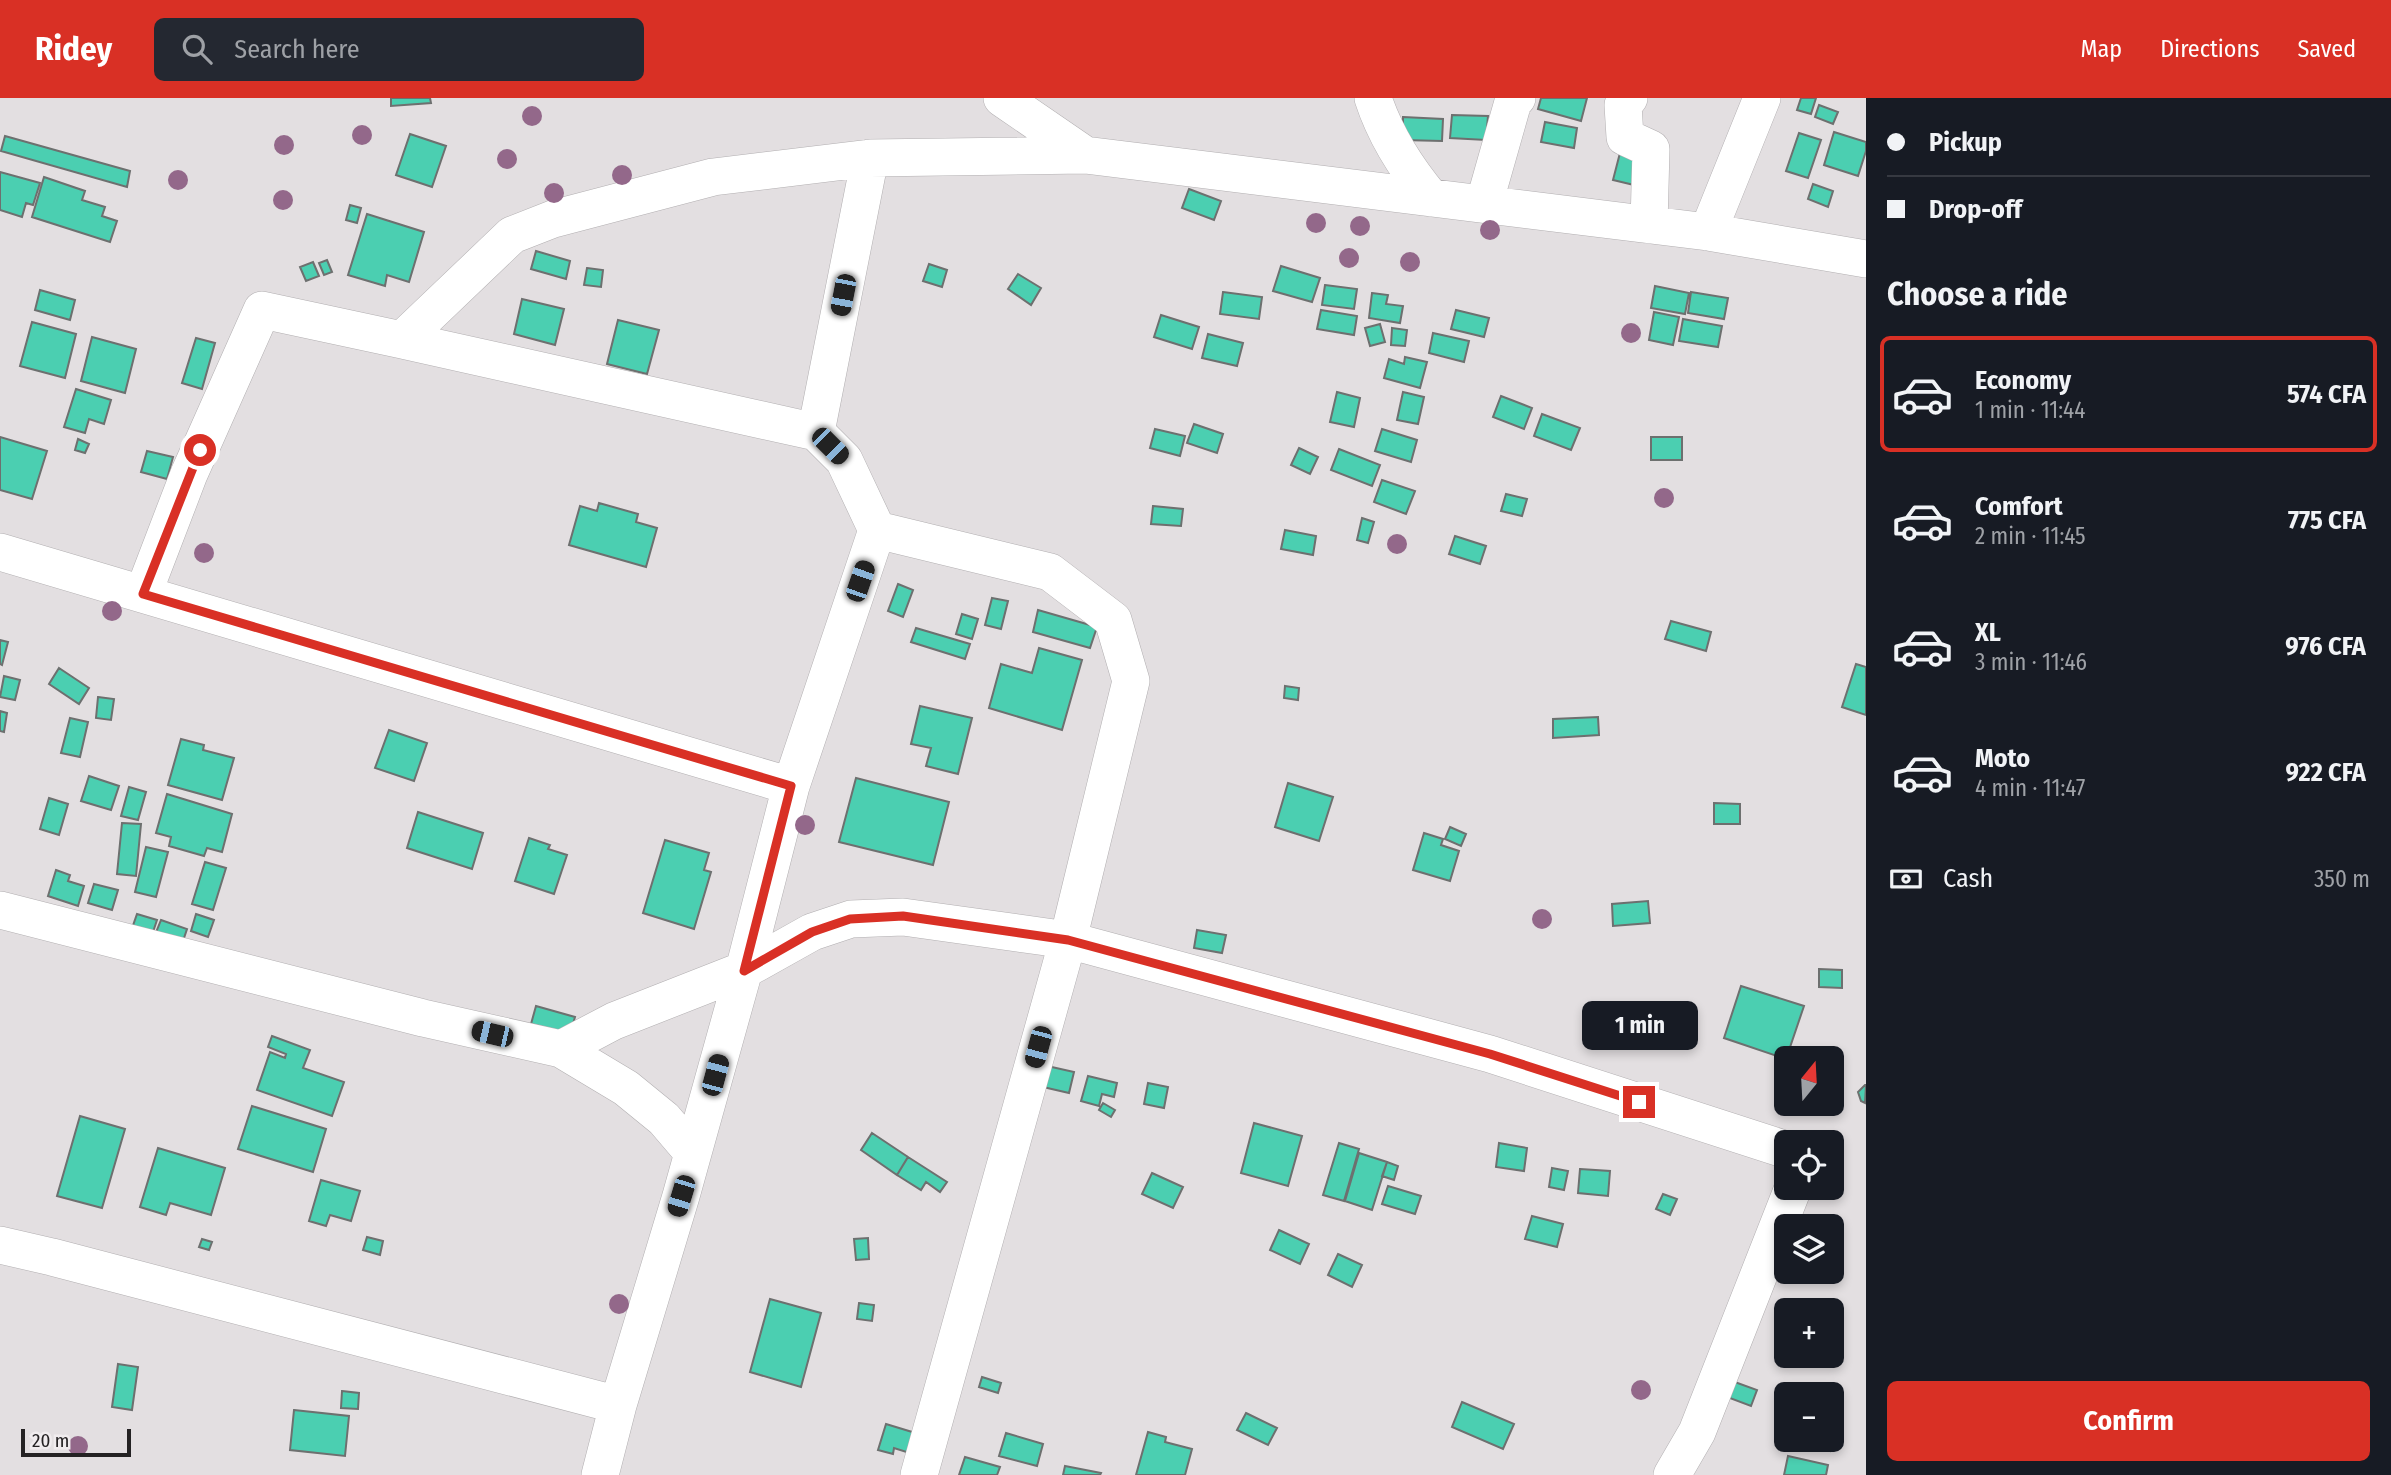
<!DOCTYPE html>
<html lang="en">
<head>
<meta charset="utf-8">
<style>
	body { margin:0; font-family:"Fira Sans Condensed",sans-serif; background:#242831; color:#f1f3f6; height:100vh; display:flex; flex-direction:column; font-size:26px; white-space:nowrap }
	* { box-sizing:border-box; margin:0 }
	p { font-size:23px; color:#9ea1a6 }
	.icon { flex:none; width:38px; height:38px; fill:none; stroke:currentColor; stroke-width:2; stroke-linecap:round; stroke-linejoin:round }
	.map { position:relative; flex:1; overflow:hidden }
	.panel { display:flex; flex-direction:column; background:#171b24; width:525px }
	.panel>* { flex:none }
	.hud { display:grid; align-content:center; height:154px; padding:0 21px; background:#171b24 }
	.needle { width:46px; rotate:18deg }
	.controls { position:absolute; left:1774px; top:948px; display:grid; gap:14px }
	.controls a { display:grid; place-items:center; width:70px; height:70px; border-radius:10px; background:#171b24; box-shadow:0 4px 10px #0003; font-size:35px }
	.scale { position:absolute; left:21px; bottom:18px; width:110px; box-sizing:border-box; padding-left:7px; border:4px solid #242223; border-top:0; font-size:19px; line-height:24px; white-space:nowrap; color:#242223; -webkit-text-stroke:5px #f0ecee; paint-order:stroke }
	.end { position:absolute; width:32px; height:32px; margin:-16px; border:9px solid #d93025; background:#fff; box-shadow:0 0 0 4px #fff }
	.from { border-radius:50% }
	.bubble { position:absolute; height:49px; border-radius:10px; background:#171b24; box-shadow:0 4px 10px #0003; font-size:23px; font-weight:700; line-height:49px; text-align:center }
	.car { position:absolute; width:21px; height:42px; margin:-21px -10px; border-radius:9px; box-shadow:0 0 5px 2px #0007; background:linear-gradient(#222 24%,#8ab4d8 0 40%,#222 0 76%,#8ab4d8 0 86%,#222 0) }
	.hud b { display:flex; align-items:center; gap:24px; height:66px; font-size:26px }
	.hud b+b { border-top:2px solid #363941 }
	.hud i { width:18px; height:18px; background:#f1f3f6 }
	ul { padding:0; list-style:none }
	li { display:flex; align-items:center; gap:21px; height:116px; margin:0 14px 10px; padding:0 7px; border:4px solid transparent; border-radius:10px }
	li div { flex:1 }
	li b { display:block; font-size:26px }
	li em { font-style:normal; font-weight:700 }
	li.active { border-color:#d93025 }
	li>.icon { width:63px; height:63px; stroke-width:1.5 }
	h2 { padding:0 21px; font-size:32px; line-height:84px }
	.pay { display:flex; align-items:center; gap:18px; height:77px; padding:0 21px; font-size:26px }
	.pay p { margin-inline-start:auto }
	.action { display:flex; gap:14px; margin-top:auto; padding:14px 21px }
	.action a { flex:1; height:80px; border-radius:10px; background:#d93025; color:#fff; font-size:28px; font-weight:700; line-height:80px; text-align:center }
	header { display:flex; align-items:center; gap:42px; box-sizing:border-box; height:98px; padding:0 35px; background:#d93025; color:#fff }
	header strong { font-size:33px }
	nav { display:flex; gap:38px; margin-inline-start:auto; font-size:24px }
	.search { width:490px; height:63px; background:#242831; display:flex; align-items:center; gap:18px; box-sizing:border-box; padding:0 24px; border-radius:10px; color:#9ea1a6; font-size:26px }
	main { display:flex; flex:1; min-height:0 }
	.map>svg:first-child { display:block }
	.building { fill:#4bcfb1; stroke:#6d706f; stroke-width:2 }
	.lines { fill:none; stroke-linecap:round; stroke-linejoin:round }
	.minor-casing { stroke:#b2afb1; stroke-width:38 }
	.minor { stroke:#fff; stroke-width:37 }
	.tree { fill:#93688a }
	.route { stroke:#d93025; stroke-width:9 }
</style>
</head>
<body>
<header>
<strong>Ridey</strong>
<div class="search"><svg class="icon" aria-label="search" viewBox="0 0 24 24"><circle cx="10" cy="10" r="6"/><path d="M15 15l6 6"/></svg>Search here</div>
<nav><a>Map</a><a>Directions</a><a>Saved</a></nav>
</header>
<main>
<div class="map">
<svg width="1866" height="1377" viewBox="0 0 1866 1377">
	<rect width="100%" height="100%" fill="#e3dfe1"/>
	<!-- building -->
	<path class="building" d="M 391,0 L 430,0 L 431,5 L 391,8 Z
		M 1541,0 L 1587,0 L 1581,23 L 1538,11 Z
		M 1801,0 L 1816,0 L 1811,16 L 1797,12 Z
		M 1819,7 L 1838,14 L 1833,26 L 1815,19 Z
		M 1452,17 L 1488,18 L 1486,42 L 1450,40 Z
		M 1403,19 L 1443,21 L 1442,43 L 1403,42 Z
		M 1545,24 L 1577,30 L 1574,50 L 1541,44 Z
		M 1834,34 L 1866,44 L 1866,53 L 1858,78 L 1824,67 Z
		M 1799,35 L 1821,42 L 1808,80 L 1786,73 Z
		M 410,36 L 446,48 L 432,89 L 396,77 Z
		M 5,38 L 130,73 L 127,89 L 1,53 Z
		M 1621,51 L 1642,57 L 1634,87 L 1613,82 Z
		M 0,74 L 40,85 L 33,107 L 26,105 L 22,119 L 0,112 Z
		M 44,79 L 85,93 L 82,102 L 105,109 L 102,118 L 117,123 L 110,144 L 32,119 Z
		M 1813,86 L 1833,93 L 1828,109 L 1808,101 Z
		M 1189,91 L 1221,103 L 1214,122 L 1182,110 Z
		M 350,107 L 361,110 L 357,125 L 346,122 Z
		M 367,116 L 424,134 L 409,184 L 387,177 L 385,188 L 348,177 Z
		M 536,153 L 570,163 L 566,181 L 531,171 Z
		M 327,162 L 332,174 L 324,177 L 319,165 Z
		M 313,164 L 319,178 L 306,183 L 300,169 Z
		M 929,166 L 947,172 L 942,189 L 923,183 Z
		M 1281,168 L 1320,180 L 1312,204 L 1273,193 Z
		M 587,170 L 603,172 L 601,189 L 584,187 Z
		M 1018,176 L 1041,190 L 1031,207 L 1008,191 Z
		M 1325,187 L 1357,191 L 1354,211 L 1322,207 Z
		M 1655,188 L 1689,195 L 1685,216 L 1651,210 Z
		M 40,192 L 75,202 L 70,222 L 35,212 Z
		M 1223,194 L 1262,199 L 1259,221 L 1220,216 Z
		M 1691,194 L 1728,200 L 1724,221 L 1688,215 Z
		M 1372,195 L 1388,197 L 1386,206 L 1403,208 L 1400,225 L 1369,220 Z
		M 522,201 L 564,211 L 555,247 L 514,236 Z
		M 1321,212 L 1357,218 L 1354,237 L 1317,231 Z
		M 1456,212 L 1489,220 L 1484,239 L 1451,231 Z
		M 1654,214 L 1679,219 L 1673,247 L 1649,242 Z
		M 1161,217 L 1199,229 L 1192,251 L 1154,239 Z
		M 1683,221 L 1722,228 L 1718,249 L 1679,243 Z
		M 618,222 L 659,232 L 647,276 L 607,266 Z
		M 32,224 L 76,236 L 65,280 L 20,268 Z
		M 1380,226 L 1385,244 L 1370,248 L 1365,230 Z
		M 1392,230 L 1407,232 L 1405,248 L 1391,247 Z
		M 1433,235 L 1469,243 L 1464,264 L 1429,255 Z
		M 1208,236 L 1243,245 L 1237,268 L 1202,260 Z
		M 92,239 L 136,251 L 125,295 L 81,283 Z
		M 196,240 L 215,245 L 202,291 L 182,285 Z
		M 1405,259 L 1427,264 L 1420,290 L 1384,280 L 1389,261 L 1404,266 Z
		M 76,291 L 111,302 L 104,326 L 89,321 L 85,335 L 64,329 Z
		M 1337,294 L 1360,300 L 1354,329 L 1330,324 Z
		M 1403,294 L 1424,299 L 1418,326 L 1397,322 Z
		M 1501,298 L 1532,310 L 1524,331 L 1493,319 Z
		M 1542,316 L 1580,330 L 1571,352 L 1534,338 Z
		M 1194,326 L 1223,336 L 1217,355 L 1187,345 Z
		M 1155,331 L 1185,338 L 1180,358 L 1150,350 Z
		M 1382,331 L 1417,342 L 1411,364 L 1375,353 Z
		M 0,339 L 47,353 L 32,401 L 0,392 Z
		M 1651,339 L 1682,339 L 1682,362 L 1651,362 Z
		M 78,341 L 89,346 L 85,355 L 75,352 Z
		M 1299,350 L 1318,359 L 1310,376 L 1291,367 Z
		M 1339,351 L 1380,367 L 1372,388 L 1331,372 Z
		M 147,353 L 173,359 L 167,381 L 141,374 Z
		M 1382,382 L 1415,393 L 1406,416 L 1374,404 Z
		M 1506,396 L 1527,401 L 1522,418 L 1501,413 Z
		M 599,405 L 638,416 L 636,424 L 657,430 L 646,469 L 569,447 L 580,408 L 597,413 Z
		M 1153,408 L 1183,411 L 1181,428 L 1151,426 Z
		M 1362,420 L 1374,424 L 1368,445 L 1357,442 Z
		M 1285,432 L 1316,438 L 1313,457 L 1281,451 Z
		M 1455,438 L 1486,448 L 1480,466 L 1449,456 Z
		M 898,486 L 913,492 L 903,519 L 888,513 Z
		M 992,500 L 1008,503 L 1001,531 L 985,527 Z
		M 1038,512 L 1097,529 L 1090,550 L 1033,534 Z
		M 962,516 L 978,521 L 972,541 L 956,536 Z
		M 1671,523 L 1711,534 L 1706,553 L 1665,541 Z
		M 916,530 L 970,546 L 965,561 L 911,544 Z
		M 0,542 L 8,544 L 2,567 L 0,566 Z
		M 1039,550 L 1082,562 L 1062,632 L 989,610 L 1001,566 L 1032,575 Z
		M 1856,566 L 1866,569 L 1866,617 L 1842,609 Z
		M 59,570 L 89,590 L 79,606 L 49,586 Z
		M 4,578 L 20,582 L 15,602 L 0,599 Z
		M 1285,588 L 1299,590 L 1298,602 L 1284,600 Z
		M 98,599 L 114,601 L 111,622 L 96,620 Z
		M 920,608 L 972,620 L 958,676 L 926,668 L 931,650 L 911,646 Z
		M 0,613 L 7,615 L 4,634 L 0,633 Z
		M 1598,619 L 1599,637 L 1553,640 L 1553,621 Z
		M 70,620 L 88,624 L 80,659 L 61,655 Z
		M 389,632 L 427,645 L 414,683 L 375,670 Z
		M 181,641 L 204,647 L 203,652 L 234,660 L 222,702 L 168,687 Z
		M 89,678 L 119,688 L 111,712 L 81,703 Z
		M 856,680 L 949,704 L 933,767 L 839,744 Z
		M 1288,685 L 1333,699 L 1319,743 L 1275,729 Z
		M 129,689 L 146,694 L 138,722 L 121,718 Z
		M 167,696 L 232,716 L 222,754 L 207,750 L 204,758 L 169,748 L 171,739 L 156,735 Z
		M 49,700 L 68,706 L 59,737 L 40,731 Z
		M 1714,705 L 1740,706 L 1740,726 L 1714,726 Z
		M 418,714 L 483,735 L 472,771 L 407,750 Z
		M 122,725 L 141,726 L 136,778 L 117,776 Z
		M 1450,729 L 1466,736 L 1461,748 L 1445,741 Z
		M 1424,735 L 1443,741 L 1441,747 L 1459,753 L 1450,783 L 1413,772 Z
		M 529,740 L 550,747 L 548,751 L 567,757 L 554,796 L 515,783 Z
		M 665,742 L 709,755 L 704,772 L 711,774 L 694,831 L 643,815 Z
		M 146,749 L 168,754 L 156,799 L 135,794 Z
		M 205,764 L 226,770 L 213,812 L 192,806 Z
		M 56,772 L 70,777 L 68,783 L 84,788 L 78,808 L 48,798 Z
		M 94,786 L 118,792 L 112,812 L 88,805 Z
		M 1648,803 L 1650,825 L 1613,828 L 1612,806 Z
		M 137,816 L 157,822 L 149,846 L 129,839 Z
		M 196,816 L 214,822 L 208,839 L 191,833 Z
		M 161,822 L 187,831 L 182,846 L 155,837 Z
		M 1197,832 L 1226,837 L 1222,855 L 1194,850 Z
		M 1819,871 L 1842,872 L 1842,890 L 1819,889 Z
		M 1741,888 L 1804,908 L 1786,961 L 1724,940 Z
		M 536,908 L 575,919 L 570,936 L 531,926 Z
		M 272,938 L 310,952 L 303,970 L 344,984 L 332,1018 L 257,992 L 270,954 L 285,960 L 286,956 L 268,949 Z
		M 1034,965 L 1074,974 L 1069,995 L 1030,986 Z
		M 1088,978 L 1117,985 L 1114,999 L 1102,996 L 1099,1008 L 1081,1003 Z
		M 1148,985 L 1168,989 L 1164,1010 L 1144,1006 Z
		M 1865,987 L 1866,987 L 1865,1005 L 1861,1003 L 1858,994 Z
		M 1103,1005 L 1115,1012 L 1111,1019 L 1099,1012 Z
		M 252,1008 L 326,1031 L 313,1074 L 238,1051 Z
		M 80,1018 L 125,1031 L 102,1110 L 57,1098 Z
		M 1254,1025 L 1302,1038 L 1288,1088 L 1241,1075 Z
		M 872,1035 L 908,1059 L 897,1077 L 861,1052 Z
		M 1339,1045 L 1359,1051 L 1344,1103 L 1323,1097 Z
		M 1499,1045 L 1527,1050 L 1524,1073 L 1496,1069 Z
		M 158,1050 L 225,1070 L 211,1117 L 170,1105 L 166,1117 L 140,1109 Z
		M 1359,1055 L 1387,1064 L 1372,1112 L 1345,1103 Z
		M 908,1059 L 947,1084 L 940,1094 L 926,1084 L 921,1092 L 897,1077 Z
		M 1387,1064 L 1398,1068 L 1394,1082 L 1382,1078 Z
		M 1552,1070 L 1568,1073 L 1564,1092 L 1549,1089 Z
		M 1580,1071 L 1610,1073 L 1608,1098 L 1578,1095 Z
		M 1152,1075 L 1183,1089 L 1173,1110 L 1142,1096 Z
		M 321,1082 L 360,1093 L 351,1123 L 330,1117 L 326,1128 L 309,1123 Z
		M 1388,1088 L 1421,1098 L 1415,1116 L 1382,1106 Z
		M 1663,1096 L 1677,1101 L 1670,1117 L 1656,1111 Z
		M 1532,1118 L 1563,1126 L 1557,1149 L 1525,1141 Z
		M 1279,1132 L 1309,1146 L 1300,1166 L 1270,1152 Z
		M 367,1139 L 383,1143 L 380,1157 L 363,1152 Z
		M 868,1140 L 869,1161 L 856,1162 L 854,1141 Z
		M 202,1141 L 212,1144 L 209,1152 L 199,1149 Z
		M 1338,1156 L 1362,1167 L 1352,1189 L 1328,1177 Z
		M 770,1201 L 821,1215 L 801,1289 L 750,1274 Z
		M 859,1205 L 874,1207 L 872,1223 L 857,1221 Z
		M 118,1266 L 138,1269 L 132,1312 L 112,1309 Z
		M 982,1279 L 1001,1285 L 998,1295 L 979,1289 Z
		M 1732,1283 L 1757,1292 L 1751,1308 L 1727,1299 Z
		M 342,1293 L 359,1295 L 358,1311 L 341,1310 Z
		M 1462,1304 L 1514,1326 L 1503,1351 L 1452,1329 Z
		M 294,1312 L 349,1318 L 345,1358 L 290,1352 Z
		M 1246,1315 L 1277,1330 L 1268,1347 L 1237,1332 Z
		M 1832,1319 L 1838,1320 L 1830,1353 L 1796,1344 L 1797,1342 L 1832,1342 Z
		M 886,1326 L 922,1337 L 916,1357 L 894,1350 L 893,1356 L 878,1352 Z
		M 1781,1330 L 1787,1332 L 1787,1342 L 1792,1342 L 1789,1348 L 1777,1344 Z
		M 1148,1334 L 1166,1339 L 1165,1344 L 1192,1351 L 1185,1377 L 1136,1377 Z
		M 1006,1335 L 1043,1346 L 1037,1368 L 999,1358 Z
		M 1788,1358 L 1828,1367 L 1826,1377 L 1784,1377 Z
		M 965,1359 L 1000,1369 L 997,1377 L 959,1377 Z
		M 1065,1368 L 1101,1375 L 1100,1377 L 1063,1377 Z"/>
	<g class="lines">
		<!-- minor casing -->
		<g class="minor-casing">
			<path id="minor" d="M 1002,0 L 1085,57 L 1708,134 L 1866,161
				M 1373,0 C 1385,37 1406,70 1431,100
				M 1629,0 L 1623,7 L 1625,39 L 1651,51 L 1649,127
				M 1484,106 L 1513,4 L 1517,0
				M 1708,134 L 1762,0
				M 402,242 L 816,334 L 870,60
				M 816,334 L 844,362 L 877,432 L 1050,474 L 1113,522 L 1131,583 L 1068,842 L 919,1377
				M 0,454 L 791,688
				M 143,496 L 189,376 L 262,212 L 402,242 L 512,137 L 553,121 L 713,79 L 870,60 L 1085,57
				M 0,812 L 423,920 L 561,951 L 626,990 L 664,1021 L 693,1055
				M 561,951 L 614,923 L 744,872 L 812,834 L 851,821 L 903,819 L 1068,842 L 1490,956 L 1787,1052
				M 0,1147 L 52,1159 L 618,1307
				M 600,1377 L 618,1307 L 681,1098 L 744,872 L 791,688 L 877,432
				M 1672,1377 L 1697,1334 L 1793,1090"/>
		</g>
		<!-- minor -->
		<use href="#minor" class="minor"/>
	</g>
	<!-- trees -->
	<g class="tree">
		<circle cx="532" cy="18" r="10"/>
		<circle cx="362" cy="37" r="10"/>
		<circle cx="284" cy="47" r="10"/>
		<circle cx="507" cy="61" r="10"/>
		<circle cx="622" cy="77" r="10"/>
		<circle cx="178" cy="82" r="10"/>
		<circle cx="554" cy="95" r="10"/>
		<circle cx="283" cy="102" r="10"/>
		<circle cx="1316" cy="125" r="10"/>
		<circle cx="1360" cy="128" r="10"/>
		<circle cx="1490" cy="132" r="10"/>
		<circle cx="1349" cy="160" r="10"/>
		<circle cx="1410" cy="164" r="10"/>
		<circle cx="1631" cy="235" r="10"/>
		<circle cx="1664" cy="400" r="10"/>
		<circle cx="1397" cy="446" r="10"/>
		<circle cx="204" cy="455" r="10"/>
		<circle cx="112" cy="513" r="10"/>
		<circle cx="805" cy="727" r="10"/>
		<circle cx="1542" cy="821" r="10"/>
		<circle cx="619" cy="1206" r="10"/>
		<circle cx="1641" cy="1292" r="10"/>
		<circle cx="78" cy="1348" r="10"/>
	</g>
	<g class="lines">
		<!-- route -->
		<path class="route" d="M 200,352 L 143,496 L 791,688 L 744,873 L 812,834 L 850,821 L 903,818 L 1068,842 L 1490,956 L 1639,1004"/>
	</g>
</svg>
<div class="controls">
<a><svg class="needle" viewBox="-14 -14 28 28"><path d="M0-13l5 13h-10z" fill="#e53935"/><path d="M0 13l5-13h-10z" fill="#9ea1a6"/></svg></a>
<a><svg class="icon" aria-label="locate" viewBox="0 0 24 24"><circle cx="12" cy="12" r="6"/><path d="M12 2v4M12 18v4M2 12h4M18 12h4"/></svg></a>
<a><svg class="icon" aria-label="layers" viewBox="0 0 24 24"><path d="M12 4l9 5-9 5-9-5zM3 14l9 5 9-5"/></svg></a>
<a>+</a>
<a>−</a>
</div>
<div class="scale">20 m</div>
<i class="end from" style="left:200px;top:352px"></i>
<i class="end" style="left:1639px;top:1004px"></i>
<div class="bubble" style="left:1582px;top:903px;width:116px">1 min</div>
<i class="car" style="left:843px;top:197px;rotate:191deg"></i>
<i class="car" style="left:830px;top:348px;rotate:135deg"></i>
<i class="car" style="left:860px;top:483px;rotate:19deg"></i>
<i class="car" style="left:492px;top:936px;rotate:283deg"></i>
<i class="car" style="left:1038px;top:949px;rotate:195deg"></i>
<i class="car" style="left:715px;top:977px;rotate:15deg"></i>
<i class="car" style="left:681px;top:1098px;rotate:197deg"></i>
</div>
<section class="panel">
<div class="hud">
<b><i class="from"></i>Pickup</b>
<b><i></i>Drop-off</b>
</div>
<h2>Choose a ride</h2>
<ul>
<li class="active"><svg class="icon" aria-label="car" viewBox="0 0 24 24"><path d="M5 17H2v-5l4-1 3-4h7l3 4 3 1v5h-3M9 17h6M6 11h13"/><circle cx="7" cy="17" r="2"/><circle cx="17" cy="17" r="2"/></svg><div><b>Economy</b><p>1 min · 11:44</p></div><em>574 CFA</em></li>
<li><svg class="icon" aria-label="car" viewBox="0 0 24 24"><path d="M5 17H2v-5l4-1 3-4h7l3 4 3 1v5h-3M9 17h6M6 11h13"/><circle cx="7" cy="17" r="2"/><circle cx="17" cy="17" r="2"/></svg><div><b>Comfort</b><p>2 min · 11:45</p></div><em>775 CFA</em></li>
<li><svg class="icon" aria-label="car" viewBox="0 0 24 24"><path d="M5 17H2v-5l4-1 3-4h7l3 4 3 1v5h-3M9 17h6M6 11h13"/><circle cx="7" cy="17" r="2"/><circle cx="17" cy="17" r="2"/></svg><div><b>XL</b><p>3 min · 11:46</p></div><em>976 CFA</em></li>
<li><svg class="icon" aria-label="car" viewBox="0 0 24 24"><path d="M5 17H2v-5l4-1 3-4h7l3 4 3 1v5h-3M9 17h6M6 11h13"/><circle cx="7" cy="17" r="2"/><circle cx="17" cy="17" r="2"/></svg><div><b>Moto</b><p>4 min · 11:47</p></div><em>922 CFA</em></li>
</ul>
<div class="pay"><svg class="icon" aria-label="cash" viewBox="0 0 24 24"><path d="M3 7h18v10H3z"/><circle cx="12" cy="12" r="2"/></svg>Cash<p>350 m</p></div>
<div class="action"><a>Confirm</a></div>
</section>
</main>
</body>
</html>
